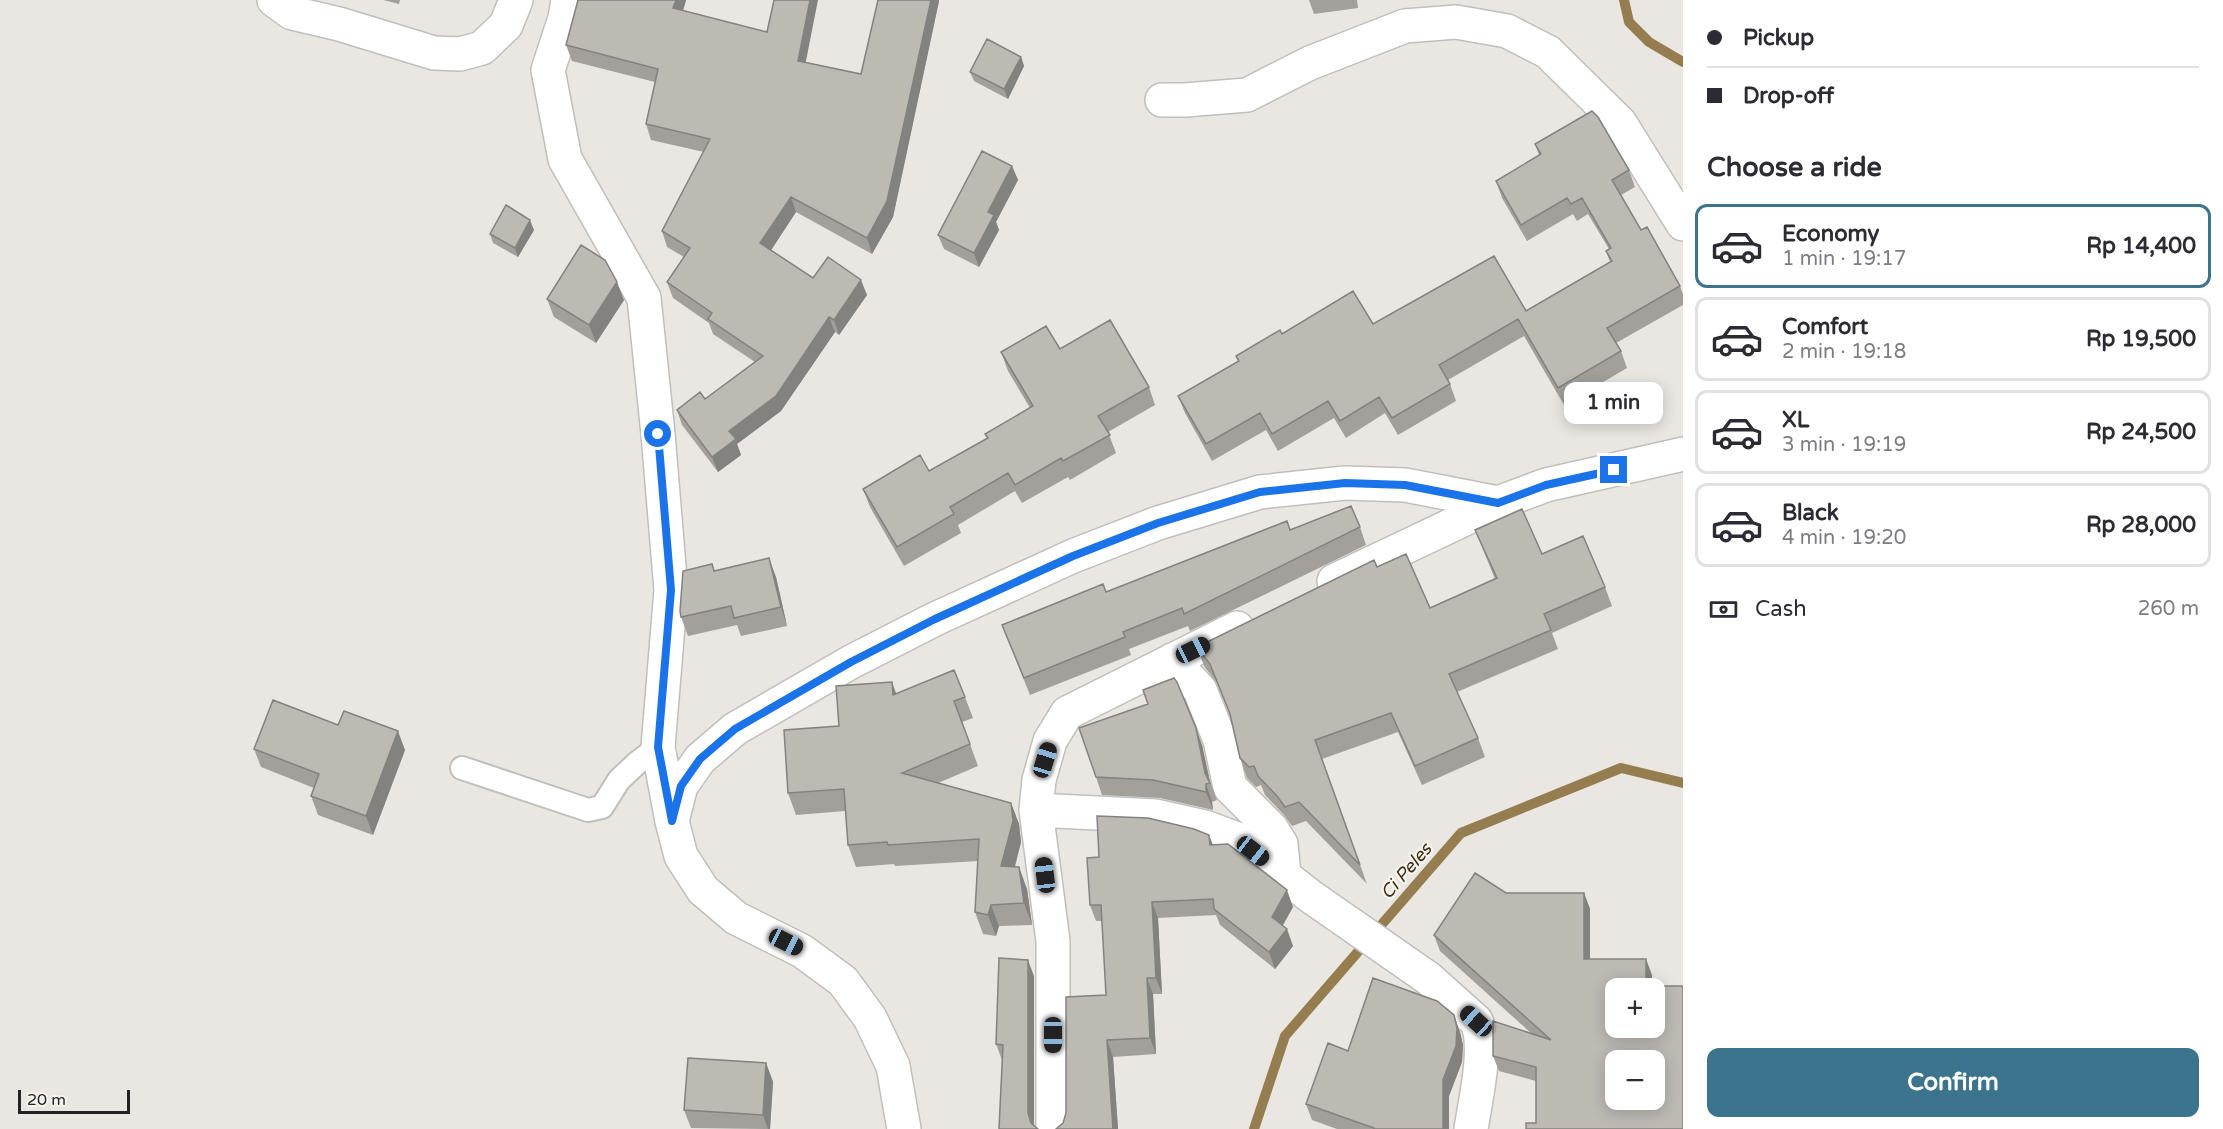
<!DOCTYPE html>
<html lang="en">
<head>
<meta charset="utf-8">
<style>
	body { margin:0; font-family:"Varela Round",sans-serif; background:#f7f7f7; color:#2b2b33; height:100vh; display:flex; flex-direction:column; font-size:22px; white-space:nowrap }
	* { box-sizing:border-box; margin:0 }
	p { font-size:20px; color:#7c7c81 }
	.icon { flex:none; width:33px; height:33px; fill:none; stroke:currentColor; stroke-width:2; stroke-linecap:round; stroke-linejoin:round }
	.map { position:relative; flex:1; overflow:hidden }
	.panel { display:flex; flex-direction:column; background:#fff; width:540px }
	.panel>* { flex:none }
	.hud { display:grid; align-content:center; height:132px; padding:0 24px; background:#fff }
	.tools { position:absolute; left:1605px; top:978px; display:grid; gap:12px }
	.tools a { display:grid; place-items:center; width:60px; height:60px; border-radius:12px; background:#fff; box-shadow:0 3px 15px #0003; font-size:30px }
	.scale { position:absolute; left:18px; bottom:15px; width:112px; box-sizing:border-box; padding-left:6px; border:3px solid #242321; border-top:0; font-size:16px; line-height:21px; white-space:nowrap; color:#242321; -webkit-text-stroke:4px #f7f4ef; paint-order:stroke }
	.end { position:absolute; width:27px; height:27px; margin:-14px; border:8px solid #1a73e8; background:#fff; box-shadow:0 0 0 3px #fff }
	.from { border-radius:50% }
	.bubble { position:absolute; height:42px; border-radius:12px; background:#fff; box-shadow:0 3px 15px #0003; font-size:20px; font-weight:700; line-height:42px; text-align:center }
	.car { position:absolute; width:18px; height:36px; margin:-18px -9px; border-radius:8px; box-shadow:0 0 4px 2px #0007; background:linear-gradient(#222 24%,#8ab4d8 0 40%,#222 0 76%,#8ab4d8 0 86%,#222 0) }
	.hud b { display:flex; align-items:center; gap:21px; height:57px; font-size:22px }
	.hud b+b { border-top:2px solid #e1e1e2 }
	.hud i { width:15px; height:15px; background:#2b2b33 }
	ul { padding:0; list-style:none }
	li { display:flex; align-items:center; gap:18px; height:84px; margin:0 12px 9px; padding:0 12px; border:3px solid #e1e1e2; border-radius:12px }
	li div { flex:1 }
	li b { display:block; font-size:22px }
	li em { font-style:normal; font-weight:700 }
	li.active { border-color:#3c748e }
	li>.icon { width:54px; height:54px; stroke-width:1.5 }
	h2 { padding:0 24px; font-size:27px; line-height:72px }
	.pay { display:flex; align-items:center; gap:15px; height:66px; padding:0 24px; font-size:22px }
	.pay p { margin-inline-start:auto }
	.button { display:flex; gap:12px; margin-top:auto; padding:12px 24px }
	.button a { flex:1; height:69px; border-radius:12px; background:#3c748e; color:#fff; font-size:24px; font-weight:700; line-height:69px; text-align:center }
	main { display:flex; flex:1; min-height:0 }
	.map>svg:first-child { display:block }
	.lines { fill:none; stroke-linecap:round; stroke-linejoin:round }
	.stream { stroke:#957d4f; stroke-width:10 }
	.service-casing { stroke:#c2bfba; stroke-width:26 }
	.minor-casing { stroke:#c2bfba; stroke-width:36 }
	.trunk-casing { stroke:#c2bfba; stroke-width:36 }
	.service { stroke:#fff; stroke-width:22 }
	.minor { stroke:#fff; stroke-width:33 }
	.trunk { stroke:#fff; stroke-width:33 }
	.wall { fill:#a3a09b }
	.shaded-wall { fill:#84827e }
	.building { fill:#bdbab4; stroke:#84827e; stroke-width:1.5; fill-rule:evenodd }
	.route { stroke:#1a73e8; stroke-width:8 }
	.labels { text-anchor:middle; stroke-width:4.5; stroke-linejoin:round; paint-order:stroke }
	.water-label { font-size:18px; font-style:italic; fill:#3d2e11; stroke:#f7f4ef }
</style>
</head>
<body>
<main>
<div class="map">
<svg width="1683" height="1129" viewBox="0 0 1683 1129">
	<rect width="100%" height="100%" fill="#eae7e2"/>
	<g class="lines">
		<!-- stream -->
		<path class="stream" d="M 1624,0 L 1629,22 L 1649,42 L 1683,62
			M 1254,1129 L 1285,1036 L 1461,833 L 1621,768 L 1683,783"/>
		<!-- service casing -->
		<g class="service-casing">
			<path id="service" d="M 462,768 L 588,810 L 602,807 L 619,780 L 637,763 L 658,747"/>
		</g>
		<!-- minor casing -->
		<g class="minor-casing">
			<path id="minor" d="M 274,0 L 292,13 L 339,24 L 434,53 L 460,54 L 482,48 L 506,25 L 516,0
				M 568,0 L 565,18 L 548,70 L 565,159 L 644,298 L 658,434 L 671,590 L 658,747 L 672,821
				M 1162,100 L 1185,100 L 1247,95 L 1310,63 L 1405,26 L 1456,22 L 1507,31 L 1548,52 L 1620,123 L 1683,224
				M 1334,581 L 1498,503
				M 1172,660 L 1200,690 L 1220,740 L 1230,787 L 1271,828 L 1281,844 L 1284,875
				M 1036,810 L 1156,816 L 1205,827 L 1237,839 L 1310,896 L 1428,978 L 1476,1021 C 1489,1044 1475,1102 1471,1129
				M 1053,1129 L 1053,941 L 1036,810 L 1039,780 L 1050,741 L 1067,713 L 1237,628"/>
		</g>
		<!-- trunk casing -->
		<g class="trunk-casing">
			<path id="trunk" d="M 904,1129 L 893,1066 L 870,1018 L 843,981 L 802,951 L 736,918 L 703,890 L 681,856 L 672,821 L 681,786 L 700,759 L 735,729 L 851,662 L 935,619 L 1073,556 L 1158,523 L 1260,492 L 1345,483 L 1405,485 L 1498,503 L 1546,485 L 1683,454"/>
		</g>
		<!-- service -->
		<use href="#service" class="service"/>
		<!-- minor -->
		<use href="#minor" class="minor"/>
		<!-- trunk -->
		<use href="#trunk" class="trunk"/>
	</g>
	<!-- wall -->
	<path class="wall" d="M 383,0 L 400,0 L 399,4 Z
		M 578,0 L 686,0 L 683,11 L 806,62 L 861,74 L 939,1 L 893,217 L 872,254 L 796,212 L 771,250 L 813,278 L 867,295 L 839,335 L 835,332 L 781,411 L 737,444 L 741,455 L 718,472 L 682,425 L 677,410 L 705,399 L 755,362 L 713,334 L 709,323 L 673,298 L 667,282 L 684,257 L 667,247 L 662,231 L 704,152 L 651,140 L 646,124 L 655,82 L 572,61 L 566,45 Z
		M 1309,0 L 1357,0 L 1358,8 L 1314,14 Z
		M 1021,57 L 1024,66 L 1008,99 L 974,81 L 970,72 Z
		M 1535,144 L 1629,170 L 1635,187 L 1621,195 L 1641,230 L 1680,286 L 1683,294 L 1683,305 L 1616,343 L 1621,351 L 1627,368 L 1564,405 L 1524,336 L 1448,380 L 1450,384 L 1456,401 L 1398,435 L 1385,413 L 1346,438 L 1334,418 L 1278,451 L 1266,430 L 1212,461 L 1185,413 L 1178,396 L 1238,361 L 1236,356 L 1282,334 L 1373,324 L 1526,311 L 1610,262 L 1606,251 L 1609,249 L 1588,214 L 1577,221 L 1573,214 L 1527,241 L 1502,198 L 1496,181 L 1539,155 Z
		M 1012,166 L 1018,180 L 996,222 L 999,230 L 979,267 L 944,249 L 938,235 Z
		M 534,230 L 518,257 L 493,243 L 490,234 Z
		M 547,299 L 624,300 L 596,343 L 554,317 Z
		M 1060,349 L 1149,387 L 1155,405 L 1108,432 L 1116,453 L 1070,480 L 1068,477 L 1022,503 L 1015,491 L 958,525 L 961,533 L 904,566 L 870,507 L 863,489 L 929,471 L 987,438 L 985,434 L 1030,408 L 1008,371 L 1001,352 Z
		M 1360,527 L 1366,545 L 1190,631 L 1188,626 L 1129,649 L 1131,655 L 1030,695 L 1002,625 L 1106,592 L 1290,530 Z
		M 1475,530 L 1542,554 L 1605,587 L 1612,606 L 1552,633 L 1558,649 L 1457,692 L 1478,738 L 1485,757 L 1422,785 L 1398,732 L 1322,759 L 1367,884 L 1306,821 L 1292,826 L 1284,815 L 1265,795 L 1261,785 L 1256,787 L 1247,778 L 1240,758 L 1231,718 L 1217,683 L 1204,666 L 1197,647 L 1377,567 L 1430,608 L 1495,579 Z
		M 712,564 L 715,571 L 776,577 L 787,626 L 741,636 L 737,625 L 688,636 L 681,617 Z
		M 897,694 L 965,697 L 973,718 L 962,722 L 978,766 L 938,783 L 1011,803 L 1019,824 L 1021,842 L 1015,867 L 1027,889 L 1032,925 L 999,926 L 996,936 L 983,934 L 975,912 L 978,861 L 895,866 L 894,864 L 856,867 L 848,845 L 845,811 L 796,815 L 788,793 L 839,726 Z
		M 1202,745 L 1210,781 L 1217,800 L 1212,802 L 1213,810 L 1160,798 L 1102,795 L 1096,777 Z
		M 254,749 L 405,750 L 373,835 L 318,815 L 311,796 L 314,788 L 261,767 Z
		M 1209,835 L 1213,845 L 1293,907 L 1282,926 L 1293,946 L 1275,969 L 1220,925 L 1216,915 L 1158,918 L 1162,994 L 1153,994 L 1156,1054 L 1113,1057 L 1118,1129 L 1056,1129 L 1063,1123 L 1106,995 L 1102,921 L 1096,921 L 1090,905 L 1099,857 Z
		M 1506,893 L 1584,893 L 1590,909 L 1590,959 L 1652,975 L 1536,1123 L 1536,1081 L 1499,1071 L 1493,1056 L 1532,1034 L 1440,951 L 1434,935 Z
		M 1034,976 L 1034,1126 L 999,1129 L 1002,1060 L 996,1044 Z
		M 1460,1032 L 1463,1045 L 1462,1062 L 1449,1096 L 1449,1129 L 1337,1129 L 1312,1120 L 1306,1104 Z
		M 766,1063 L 773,1082 L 770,1129 L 691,1128 L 684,1110 Z"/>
	<!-- shaded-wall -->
	<path class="shaded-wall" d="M 676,0 L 686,0 L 679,24 L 673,8 Z
		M 810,0 L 818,0 L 803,76 L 798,61 Z
		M 931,0 L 939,0 L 939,1 L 893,217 L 872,254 L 867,238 Z
		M 1021,57 L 1024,66 L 1008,99 L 1004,89 Z
		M 1012,166 L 1018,180 L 996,222 L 999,230 L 979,267 L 974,253 L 988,212 Z
		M 791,197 L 796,212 L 766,258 L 760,243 Z
		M 530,220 L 534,230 L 518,257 L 515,248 Z
		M 861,280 L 867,295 L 839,335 L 834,320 Z
		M 617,282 L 624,300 L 596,343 L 589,325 Z
		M 829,317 L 835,332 L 781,411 L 737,444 L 741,455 L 718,472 L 712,457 L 729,431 Z
		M 769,558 L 776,577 L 787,626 L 781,607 Z
		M 892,682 L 900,704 L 893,695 Z
		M 1196,728 L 1202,745 L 1210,783 L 1205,773 Z
		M 398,731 L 405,750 L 373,835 L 366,816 Z
		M 1206,784 L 1212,802 L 1213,810 L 1206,792 Z
		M 1011,803 L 1019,824 L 1021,842 L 1009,888 L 1001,866 Z
		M 1209,835 L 1215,851 L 1210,845 Z
		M 1019,867 L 1027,889 L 1032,925 L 1024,903 Z
		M 1287,890 L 1293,907 L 1278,934 L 1272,917 Z
		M 1584,893 L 1590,909 L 1590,975 L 1584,959 Z
		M 1152,902 L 1158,918 L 1162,994 L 1156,978 Z
		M 991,905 L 999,926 L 996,936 L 988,915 Z
		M 1287,929 L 1293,946 L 1275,969 L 1269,952 Z
		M 1646,959 L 1652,975 L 1652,988 L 1646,986 Z
		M 1028,960 L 1034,976 L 1034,1129 L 1028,1113 Z
		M 1147,978 L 1153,994 L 1156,1054 L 1150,1038 Z
		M 1454,1015 L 1460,1032 L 1463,1045 L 1462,1062 L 1449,1096 L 1449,1129 L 1443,1129 L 1443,1080 Z
		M 1107,1040 L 1113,1057 L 1118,1129 L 1113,1129 Z
		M 766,1063 L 773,1082 L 770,1129 L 768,1129 L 763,1115 Z"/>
	<!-- building -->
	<path class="building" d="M 578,0 L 676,0 L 673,8 L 767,32 L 774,0 L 810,0 L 798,61 L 861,74 L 878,0 L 931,0 L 887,201 L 867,238 L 791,197 L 760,243 L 813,278 L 828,257 L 861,280 L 834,320 L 829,317 L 776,396 L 729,431 L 736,439 L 712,457 L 677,410 L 700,392 L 705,399 L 763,356 L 708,319 L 712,313 L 667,282 L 690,248 L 662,231 L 710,139 L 646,124 L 658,69 L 566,45 Z
		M 987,39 L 1021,57 L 1004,89 L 970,72 Z
		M 1592,111 L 1598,117 L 1629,170 L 1612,180 L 1641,230 L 1647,227 L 1680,286 L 1607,328 L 1621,351 L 1558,388 L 1518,319 L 1439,365 L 1450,384 L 1392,418 L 1379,397 L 1340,421 L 1328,401 L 1272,434 L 1260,413 L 1206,444 L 1178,396 L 1239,361 L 1236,356 L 1280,330 L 1282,334 L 1353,291 L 1373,324 L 1494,256 L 1526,311 L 1612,261 L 1606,251 L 1611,248 L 1582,198 L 1571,204 L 1567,198 L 1521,225 L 1496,181 L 1541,154 L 1535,144 Z
		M 982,151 L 1012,166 L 988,212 L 994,215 L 974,253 L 938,235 Z
		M 506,205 L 530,220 L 515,248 L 490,234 Z
		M 581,245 L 605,260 L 617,282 L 589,325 L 547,299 Z
		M 1110,320 L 1149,387 L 1098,416 L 1110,435 L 1063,461 L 1061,458 L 1015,485 L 1008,473 L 950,507 L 954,514 L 897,547 L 863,489 L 920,455 L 929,471 L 988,438 L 985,434 L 1033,406 L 1001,352 L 1046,326 L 1060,349 Z
		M 1351,506 L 1360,527 L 1184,614 L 1182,608 L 1123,632 L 1125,637 L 1024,678 L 1002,625 L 1103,584 L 1106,592 L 1287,521 L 1290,530 Z
		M 1522,509 L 1542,554 L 1583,536 L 1605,587 L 1544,614 L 1551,630 L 1449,674 L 1478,738 L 1415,766 L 1391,713 L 1315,740 L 1360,865 L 1299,802 L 1285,807 L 1277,796 L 1258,776 L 1254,766 L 1249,767 L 1240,758 L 1230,714 L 1210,664 L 1197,647 L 1374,560 L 1377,567 L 1406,554 L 1430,608 L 1497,578 L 1475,530 Z
		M 769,558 L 781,607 L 734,618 L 731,606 L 681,617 L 680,611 L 683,571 L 712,564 L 714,571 Z
		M 954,670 L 965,697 L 954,701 L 970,744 L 902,773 L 1011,803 L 1013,821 L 1001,866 L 1019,867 L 1024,903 L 991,905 L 988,915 L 975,912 L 979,839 L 888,845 L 887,842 L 848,845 L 844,789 L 788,793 L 784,730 L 839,726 L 836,686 L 892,682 L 893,695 Z
		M 1174,678 L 1177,682 L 1196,728 L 1205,773 L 1210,783 L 1206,784 L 1206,792 L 1153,780 L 1096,777 L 1079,728 L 1148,704 L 1143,690 Z
		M 273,700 L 338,725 L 344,711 L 398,731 L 366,816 L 311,796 L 319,774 L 254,749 Z
		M 1097,816 L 1148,818 L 1194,829 L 1209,835 L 1210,845 L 1228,844 L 1287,890 L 1272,917 L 1287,929 L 1269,952 L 1214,909 L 1213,899 L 1152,902 L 1156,978 L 1147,978 L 1150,1038 L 1107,1040 L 1113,1129 L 1056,1129 L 1063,1123 L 1066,1113 L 1066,997 L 1106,995 L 1101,905 L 1090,905 L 1087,858 L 1099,857 Z
		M 1475,873 L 1506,893 L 1584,893 L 1584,959 L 1646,959 L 1646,986 L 1683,986 L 1683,1129 L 1526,1129 L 1526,1123 L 1536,1123 L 1536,1067 L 1493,1056 L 1493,1021 L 1551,1040 L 1434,935 ZM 1616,988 L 1654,988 L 1654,1028 L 1616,1028 ZM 1616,1060 L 1654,1060 L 1654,1100 L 1616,1100 Z
		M 999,958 L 1028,960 L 1028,1113 L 1031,1123 L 1038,1129 L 999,1129 L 1003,1045 L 996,1044 Z
		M 1373,978 L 1437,1001 L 1454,1015 L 1457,1028 L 1456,1046 L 1443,1080 L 1443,1129 L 1374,1129 L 1374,1128 L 1306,1104 L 1328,1043 L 1348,1051 Z
		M 688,1058 L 766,1063 L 763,1115 L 684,1110 Z"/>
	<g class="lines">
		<!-- route -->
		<path class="route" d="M 658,434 L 671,590 L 658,747 L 672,821 L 681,786 L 700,759 L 735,729 L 851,662 L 935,619 L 1073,556 L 1158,523 L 1260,492 L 1345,483 L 1405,485 L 1498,503 L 1546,485 L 1614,470"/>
	</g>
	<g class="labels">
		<!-- water labels -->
		<g class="water-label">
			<text transform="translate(1406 871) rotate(-49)" y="6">Ci Peles</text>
		</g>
	</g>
</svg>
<div class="tools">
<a>+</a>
<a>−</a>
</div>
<div class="scale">20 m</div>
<i class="end from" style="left:658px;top:434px"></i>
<i class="end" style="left:1614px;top:470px"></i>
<div class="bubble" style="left:1564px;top:382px;width:99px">1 min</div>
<i class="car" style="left:1193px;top:650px;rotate:64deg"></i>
<i class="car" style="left:1045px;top:760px;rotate:17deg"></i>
<i class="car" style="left:1253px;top:851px;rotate:128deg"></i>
<i class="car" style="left:1045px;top:875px;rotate:353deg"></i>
<i class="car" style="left:786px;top:942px;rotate:117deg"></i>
<i class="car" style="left:1476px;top:1021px;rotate:312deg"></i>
<i class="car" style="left:1053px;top:1035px;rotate:180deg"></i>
</div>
<section class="panel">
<div class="hud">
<b><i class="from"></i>Pickup</b>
<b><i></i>Drop-off</b>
</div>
<h2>Choose a ride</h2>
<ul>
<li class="active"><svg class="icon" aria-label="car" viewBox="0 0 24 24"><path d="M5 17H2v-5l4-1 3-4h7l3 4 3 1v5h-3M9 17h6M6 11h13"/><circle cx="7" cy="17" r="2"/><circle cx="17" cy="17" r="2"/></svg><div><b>Economy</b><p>1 min · 19:17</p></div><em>Rp 14,400</em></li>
<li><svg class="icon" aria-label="car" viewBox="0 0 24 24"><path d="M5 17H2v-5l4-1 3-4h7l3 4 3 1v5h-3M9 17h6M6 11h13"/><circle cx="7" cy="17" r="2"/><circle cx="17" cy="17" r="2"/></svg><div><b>Comfort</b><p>2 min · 19:18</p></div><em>Rp 19,500</em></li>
<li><svg class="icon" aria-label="car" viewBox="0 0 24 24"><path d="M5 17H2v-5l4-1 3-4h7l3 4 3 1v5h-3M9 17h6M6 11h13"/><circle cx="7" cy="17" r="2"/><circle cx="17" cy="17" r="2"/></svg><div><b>XL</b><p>3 min · 19:19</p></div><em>Rp 24,500</em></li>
<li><svg class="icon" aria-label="car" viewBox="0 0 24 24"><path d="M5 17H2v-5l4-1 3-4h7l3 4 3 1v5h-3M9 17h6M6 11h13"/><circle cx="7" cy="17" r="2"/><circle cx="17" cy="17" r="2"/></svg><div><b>Black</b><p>4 min · 19:20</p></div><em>Rp 28,000</em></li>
</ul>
<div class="pay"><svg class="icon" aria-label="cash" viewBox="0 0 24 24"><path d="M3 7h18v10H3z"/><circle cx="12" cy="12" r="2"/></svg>Cash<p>260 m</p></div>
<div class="button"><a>Confirm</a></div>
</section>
</main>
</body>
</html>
